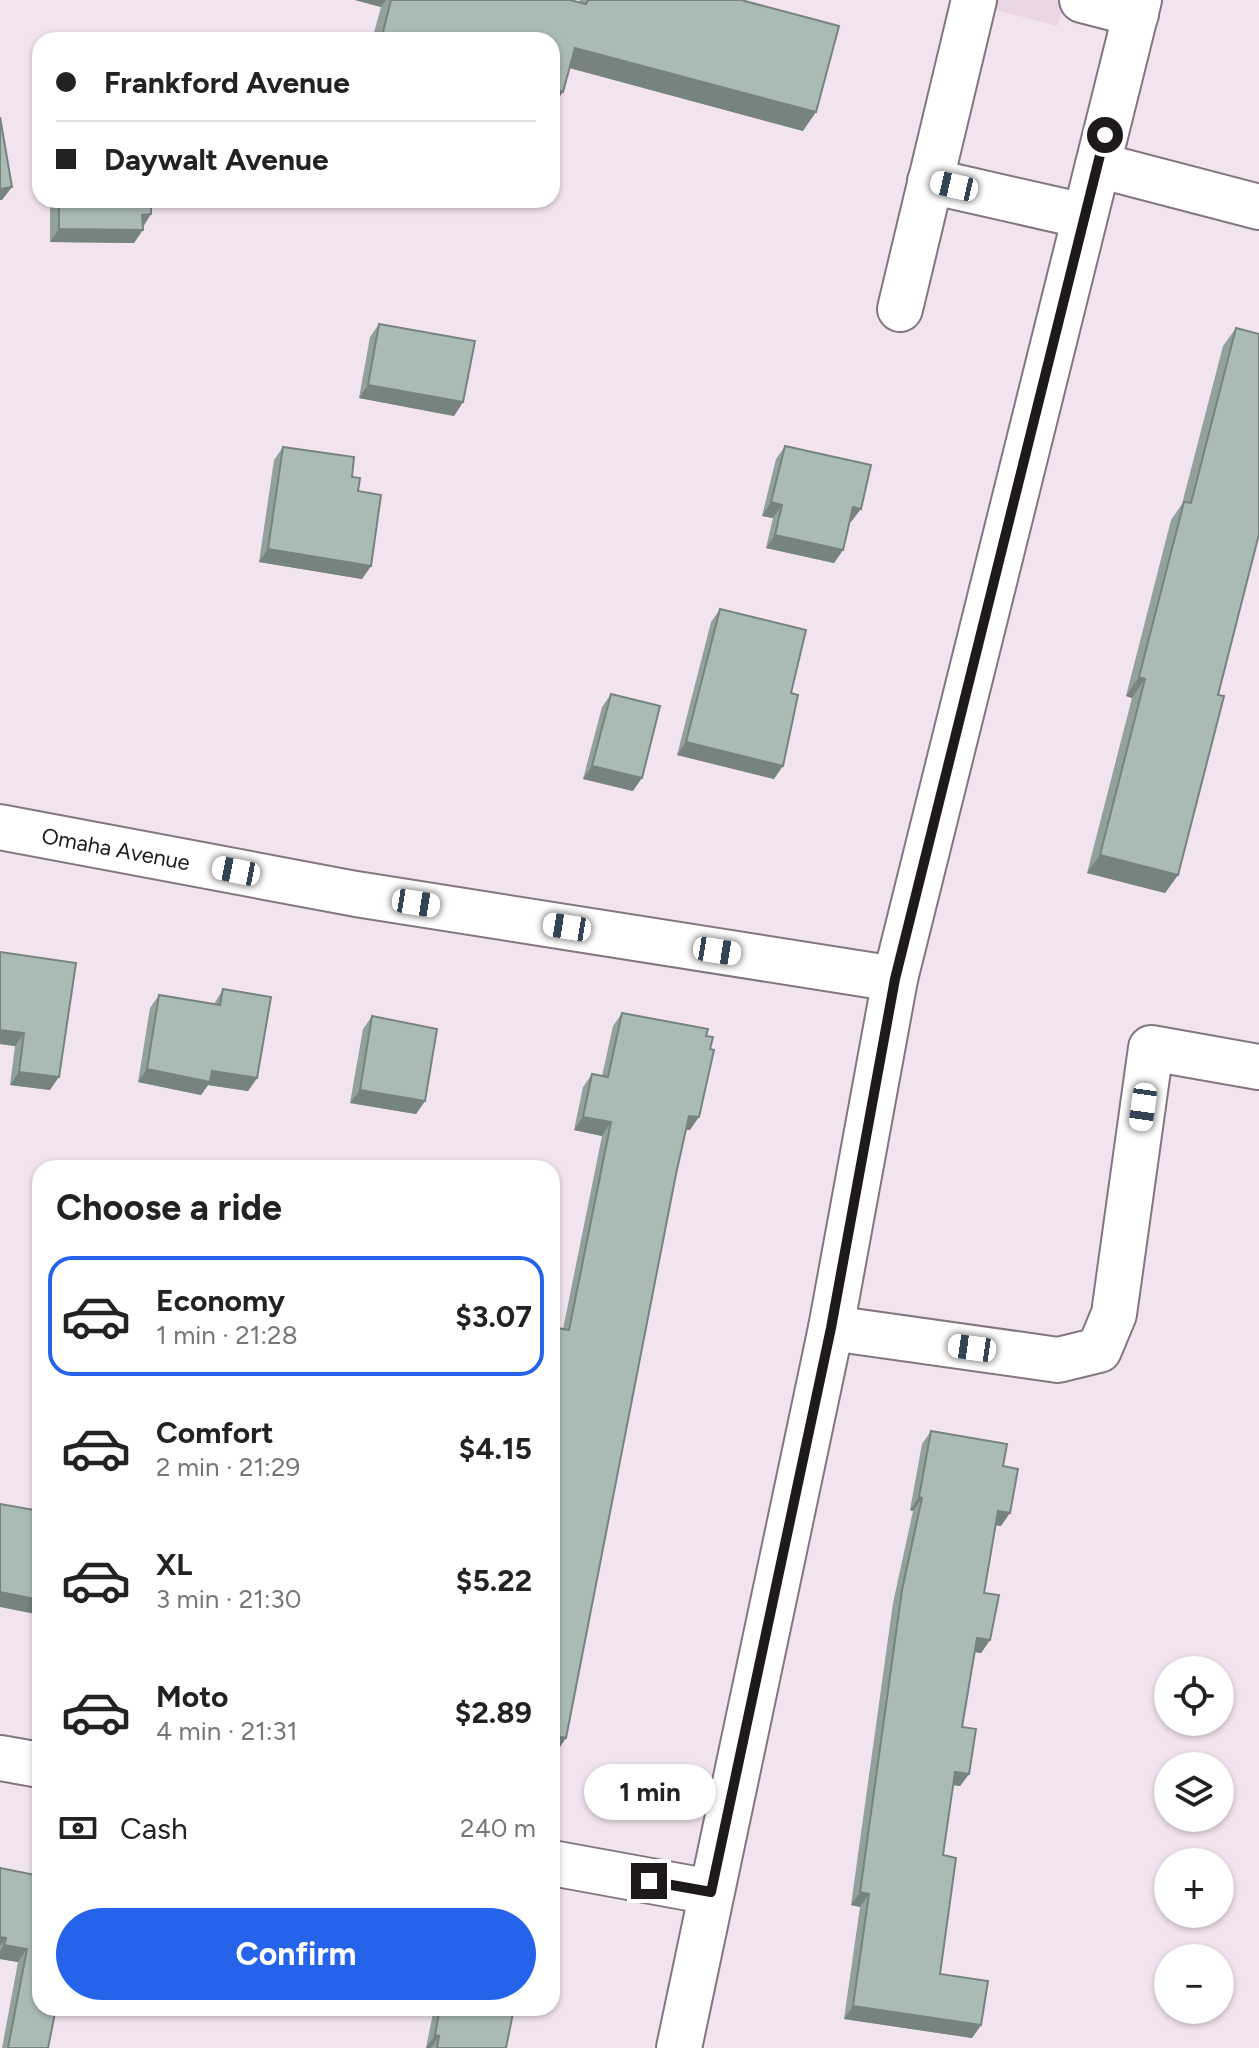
<!DOCTYPE html>
<html lang="en">
<head>
<meta charset="utf-8">
<style>
	body { margin:0; font-family:Figtree,sans-serif; background:#f6f6f6; color:#222; height:100vh; display:flex; flex-direction:column; font-size:30px; white-space:nowrap }
	* { box-sizing:border-box; margin:0 }
	p { font-size:26px; color:#767676 }
	.icon { flex:none; width:44px; height:44px; fill:none; stroke:currentColor; stroke-width:2; stroke-linecap:round; stroke-linejoin:round }
	.map { position:relative; flex:1; overflow:hidden }
	.details { position:absolute; left:32px; top:1160px; width:528px; height:856px; display:flex; flex-direction:column; background:#fff; border-radius:24px; box-shadow:0 2px 6px #0004 }
	.details>* { flex:none }
	.banner { position:absolute; left:32px; top:32px; width:528px; height:176px; border-radius:24px; box-shadow:0 2px 6px #0004; display:grid; align-content:center; height:176px; padding:0 24px; background:#fff }
	.fabs { position:absolute; left:1154px; top:1656px; display:grid; gap:16px }
	.fabs a { display:grid; place-items:center; width:80px; height:80px; border-radius:50%; background:#fff; box-shadow:0 2px 6px #0004; font-size:40px }
	.end { position:absolute; width:36px; height:36px; margin:-18px; border:10px solid #1d191c; background:#fff; box-shadow:0 0 0 4px #fff }
	.from { border-radius:50% }
	.bubble { position:absolute; height:56px; border-radius:28px; background:#fff; box-shadow:0 2px 6px #0004; font-size:26px; font-weight:700; line-height:56px; text-align:center }
	.car { position:absolute; width:24px; height:48px; margin:-24px -12px; border-radius:10px; box-shadow:0 0 6px 2px #0007; background:linear-gradient(#fff 24%,#345 0 40%,#fff 0 76%,#345 0 86%,#fff 0) }
	.banner b { display:flex; align-items:center; gap:28px; height:76px; font-size:30px }
	.banner b+b { border-top:2px solid #e0e0e0 }
	.banner i { width:20px; height:20px; background:#222 }
	ul { padding:0; list-style:none }
	li { display:flex; align-items:center; gap:24px; height:120px; margin:0 16px 12px; padding:0 8px; border:4px solid transparent; border-radius:24px }
	li div { flex:1 }
	li b { display:block; font-size:30px }
	li em { font-style:normal; font-weight:700 }
	li.current { border-color:#2563eb }
	li>.icon { width:72px; height:72px; stroke-width:1.5 }
	h2 { padding:0 24px; font-size:36px; line-height:96px }
	.pay { display:flex; align-items:center; gap:20px; height:88px; padding:0 24px; font-size:30px }
	.pay p { margin-inline-start:auto }
	.cta { display:flex; gap:16px; margin-top:auto; padding:16px 24px }
	.cta a { flex:1; height:92px; border-radius:48px; background:#2563eb; color:#fff; font-size:32px; font-weight:700; line-height:92px; text-align:center }
	.map>svg:first-child { display:block }
	.built { fill:#ead5e4 }
	.lines { fill:none; stroke-linecap:round; stroke-linejoin:round }
	.minor-casing { stroke:#83767f; stroke-width:48 }
	.minor { stroke:#fff; stroke-width:44 }
	.wall { fill:#92a19c }
	.shaded-wall { fill:#77837f }
	.building { fill:#aabbb5; stroke:#77837f; stroke-width:2 }
	.route { stroke:#1d191c; stroke-width:10 }
	.labels { text-anchor:middle; stroke-width:6; stroke-linejoin:round; paint-order:stroke }
	.street-label { font-size:22px; fill:#1d191c; stroke:#fff }
</style>
</head>
<body>
<div class="map">
<svg width="1259" height="2048" viewBox="0 0 1259 2048">
	<rect width="100%" height="100%" fill="#f2e4ee"/>
	<!-- built -->
	<path class="built" d="M 958,0 L 1066,0 L 1057,26 Z"/>
	<g class="lines">
		<!-- minor casing -->
		<g class="minor-casing">
			<g id="minor">
				<path d="M 1082,0 L 1136,14"/>
				<path d="M 1098,165 L 1259,207"/>
				<path d="M 930,181 L 1084,216"/>
				<path d="M 900,309 L 974,0"/>
				<path id="s1" d="M 0,827 L 356,894 L 895,979"/>
				<path d="M 831,1328 L 1058,1360 L 1099,1350 L 1114,1314 L 1151,1048 L 1259,1067"/>
				<path d="M 0,1758 L 40,1765"/>
				<path d="M 552,1863 L 711,1892"/>
				<path d="M 679,2048 L 831,1328 L 895,979 L 1139,0"/>
			</g>
		</g>
		<!-- minor -->
		<use href="#minor" class="minor"/>
	</g>
	<!-- wall -->
	<path class="wall" d="M 355,0 L 570,0 L 579,2 L 580,0 L 741,0 L 803,131 L 570,68 L 552,40 L 372,40 L 381,7 Z
		M 50,200 L 151,200 L 151,214 L 134,243 L 50,242 Z
		M 379,324 L 463,402 L 454,416 L 359,398 L 370,337 Z
		M 1236,328 L 1257,544 L 1218,695 L 1178,875 L 1165,893 L 1087,873 L 1132,698 L 1126,696 L 1171,520 L 1182,504 L 1223,346 Z
		M 785,446 L 851,522 L 850,521 L 843,550 L 834,563 L 766,548 L 773,518 L 762,516 L 776,459 Z
		M 283,447 L 352,477 L 371,566 L 362,579 L 259,562 L 274,460 Z
		M 720,609 L 791,693 L 774,779 L 677,755 L 711,622 Z
		M 611,694 L 633,791 L 583,779 L 602,707 Z
		M 0,952 L 50,1090 L 10,1085 L 15,1046 L 0,1044 Z
		M 223,989 L 257,1078 L 248,1091 L 208,1085 L 201,1095 L 138,1082 L 150,1008 L 159,995 L 214,1004 Z
		M 622,1013 L 706,1036 L 690,1130 L 686,1130 L 676,1174 L 566,1738 L 557,1751 L 563,1329 L 602,1136 L 574,1130 L 583,1087 L 592,1074 L 602,1076 L 613,1026 Z
		M 372,1016 L 425,1101 L 416,1114 L 350,1103 L 363,1029 Z
		M 931,1431 L 1003,1466 L 1001,1526 L 996,1525 L 984,1593 L 990,1640 L 981,1653 L 975,1652 L 962,1727 L 969,1774 L 960,1786 L 953,1785 L 943,1855 L 940,1974 L 981,2025 L 972,2038 L 844,2019 L 860,1907 L 851,1905 L 893,1603 L 913,1511 L 910,1510 L 922,1444 Z
		M 0,1868 L 40,1876 L 48,2048 L 2,2048 L 18,1962 L 0,1959 Z
		M 434,2008 L 514,2008 L 506,2048 L 426,2048 Z"/>
	<!-- shaded-wall -->
	<path class="shaded-wall" d="M 355,0 L 386,0 L 381,7 Z
		M 575,48 L 816,112 L 803,131 L 562,66 Z
		M 552,88 L 563,92 L 552,108 Z
		M 12,187 L 2,200 L 0,200 L 0,189 Z
		M 151,214 L 142,227 L 142,215 Z
		M 59,229 L 143,230 L 134,243 L 50,242 Z
		M 368,385 L 463,402 L 454,416 L 359,398 Z
		M 771,502 L 782,505 L 773,518 L 762,516 Z
		M 853,507 L 861,509 L 851,522 L 844,520 Z
		M 775,535 L 843,550 L 834,563 L 766,548 Z
		M 268,549 L 371,566 L 362,579 L 259,562 Z
		M 1139,677 L 1145,679 L 1132,698 L 1126,696 Z
		M 686,742 L 783,766 L 774,779 L 677,755 Z
		M 592,766 L 642,778 L 633,791 L 583,779 Z
		M 1100,855 L 1178,875 L 1165,893 L 1087,873 Z
		M 0,1030 L 24,1033 L 15,1046 L 0,1044 Z
		M 147,1069 L 212,1071 L 257,1078 L 248,1091 L 208,1085 L 201,1095 L 138,1082 Z
		M 19,1072 L 59,1077 L 50,1090 L 10,1085 Z
		M 360,1090 L 425,1101 L 416,1114 L 350,1103 Z
		M 689,1116 L 699,1117 L 690,1130 L 680,1129 Z
		M 583,1117 L 611,1122 L 602,1136 L 574,1130 Z
		M 919,1497 L 922,1498 L 913,1511 L 910,1510 Z
		M 998,1511 L 1010,1513 L 1001,1526 L 989,1524 Z
		M 0,1592 L 40,1600 L 40,1615 L 0,1607 Z
		M 977,1638 L 990,1640 L 981,1653 L 968,1651 Z
		M 552,1735 L 566,1738 L 557,1751 L 552,1750 Z
		M 955,1772 L 969,1774 L 960,1786 L 946,1784 Z
		M 860,1892 L 869,1894 L 860,1907 L 851,1905 Z
		M 0,1937 L 6,1938 L 0,1946 Z
		M 4,1945 L 27,1949 L 18,1962 L 0,1959 L 0,1951 Z
		M 853,2006 L 981,2025 L 972,2038 L 844,2019 Z
		M 255,2008 L 290,2008 L 285,2015 Z
		M 435,2035 L 439,2036 L 431,2048 L 426,2048 Z"/>
	<!-- building -->
	<path class="building" d="M 391,0 L 570,0 L 586,4 L 588,0 L 741,0 L 839,26 L 816,112 L 575,48 L 563,92 L 552,88 L 552,40 L 381,40 Z
		M 0,117 L 12,187 L 0,189 Z
		M 59,200 L 151,200 L 151,214 L 142,215 L 143,230 L 59,229 Z
		M 379,324 L 475,341 L 463,402 L 368,385 Z
		M 1236,328 L 1259,334 L 1259,534 L 1218,695 L 1224,696 L 1178,875 L 1100,855 L 1145,679 L 1139,677 L 1184,502 L 1191,503 Z
		M 785,446 L 871,465 L 861,509 L 853,507 L 843,550 L 775,535 L 782,505 L 771,502 Z
		M 283,447 L 354,457 L 352,477 L 360,478 L 358,491 L 381,495 L 371,566 L 268,549 Z
		M 720,609 L 806,630 L 791,693 L 798,695 L 783,766 L 686,742 Z
		M 611,694 L 660,706 L 642,778 L 592,766 Z
		M 0,952 L 76,963 L 59,1077 L 19,1072 L 24,1033 L 0,1030 Z
		M 223,989 L 271,997 L 257,1078 L 212,1071 L 210,1082 L 147,1069 L 159,995 L 220,1005 Z
		M 622,1013 L 708,1029 L 706,1036 L 713,1037 L 710,1049 L 714,1050 L 699,1117 L 689,1116 L 676,1174 L 566,1738 L 552,1735 L 552,1327 L 569,1330 L 611,1122 L 583,1117 L 592,1074 L 608,1077 Z
		M 372,1016 L 437,1029 L 425,1101 L 360,1090 Z
		M 931,1431 L 1007,1444 L 1003,1466 L 1018,1469 L 1010,1513 L 998,1511 L 984,1593 L 999,1595 L 990,1640 L 977,1638 L 962,1727 L 976,1729 L 969,1774 L 955,1772 L 943,1855 L 956,1858 L 940,1974 L 988,1981 L 981,2025 L 853,2006 L 869,1894 L 860,1892 L 902,1590 L 922,1498 L 919,1497 Z
		M 0,1504 L 40,1511 L 40,1600 L 0,1592 Z
		M 0,1868 L 40,1876 L 40,2008 L 56,2008 L 48,2048 L 8,2048 L 27,1949 L 4,1945 L 6,1938 L 0,1937 Z
		M 440,2008 L 514,2008 L 506,2048 L 437,2048 L 439,2036 L 435,2035 Z"/>
	<g class="lines">
		<!-- route -->
		<path class="route" d="M 649,1881 L 711,1892 L 831,1328 L 895,979 L 1105,135"/>
	</g>
	<g class="labels">
		<!-- street labels -->
		<g class="street-label">
			<text dy="8" stroke="none"><textPath href="#s1" startOffset="118">Omaha Avenue</textPath></text>
		</g>
	</g>
</svg>
<div class="fabs">
<a><svg class="icon" aria-label="locate" viewBox="0 0 24 24"><circle cx="12" cy="12" r="6"/><path d="M12 2v4M12 18v4M2 12h4M18 12h4"/></svg></a>
<a><svg class="icon" aria-label="layers" viewBox="0 0 24 24"><path d="M12 4l9 5-9 5-9-5zM3 14l9 5 9-5"/></svg></a>
<a>+</a>
<a>−</a>
</div>
<i class="end from" style="left:1105px;top:135px"></i>
<i class="end" style="left:649px;top:1881px"></i>
<div class="bubble" style="left:584px;top:1764px;width:132px">1 min</div>
<i class="car" style="left:954px;top:186px;rotate:283deg"></i>
<i class="car" style="left:236px;top:871px;rotate:281deg"></i>
<i class="car" style="left:416px;top:903px;rotate:99deg"></i>
<i class="car" style="left:567px;top:927px;rotate:279deg"></i>
<i class="car" style="left:717px;top:951px;rotate:99deg"></i>
<i class="car" style="left:1143px;top:1107px;rotate:188deg"></i>
<i class="car" style="left:972px;top:1348px;rotate:278deg"></i>
<div class="banner">
<b><i class="from"></i>Frankford Avenue</b>
<b><i></i>Daywalt Avenue</b>
</div>
<section class="details">
<h2>Choose a ride</h2>
<ul>
<li class="current"><svg class="icon" aria-label="car" viewBox="0 0 24 24"><path d="M5 17H2v-5l4-1 3-4h7l3 4 3 1v5h-3M9 17h6M6 11h13"/><circle cx="7" cy="17" r="2"/><circle cx="17" cy="17" r="2"/></svg><div><b>Economy</b><p>1 min · 21:28</p></div><em>$3.07</em></li>
<li><svg class="icon" aria-label="car" viewBox="0 0 24 24"><path d="M5 17H2v-5l4-1 3-4h7l3 4 3 1v5h-3M9 17h6M6 11h13"/><circle cx="7" cy="17" r="2"/><circle cx="17" cy="17" r="2"/></svg><div><b>Comfort</b><p>2 min · 21:29</p></div><em>$4.15</em></li>
<li><svg class="icon" aria-label="car" viewBox="0 0 24 24"><path d="M5 17H2v-5l4-1 3-4h7l3 4 3 1v5h-3M9 17h6M6 11h13"/><circle cx="7" cy="17" r="2"/><circle cx="17" cy="17" r="2"/></svg><div><b>XL</b><p>3 min · 21:30</p></div><em>$5.22</em></li>
<li><svg class="icon" aria-label="car" viewBox="0 0 24 24"><path d="M5 17H2v-5l4-1 3-4h7l3 4 3 1v5h-3M9 17h6M6 11h13"/><circle cx="7" cy="17" r="2"/><circle cx="17" cy="17" r="2"/></svg><div><b>Moto</b><p>4 min · 21:31</p></div><em>$2.89</em></li>
</ul>
<div class="pay"><svg class="icon" aria-label="cash" viewBox="0 0 24 24"><path d="M3 7h18v10H3z"/><circle cx="12" cy="12" r="2"/></svg>Cash<p>240 m</p></div>
<div class="cta"><a>Confirm</a></div>
</section>
</div>
</body>
</html>
